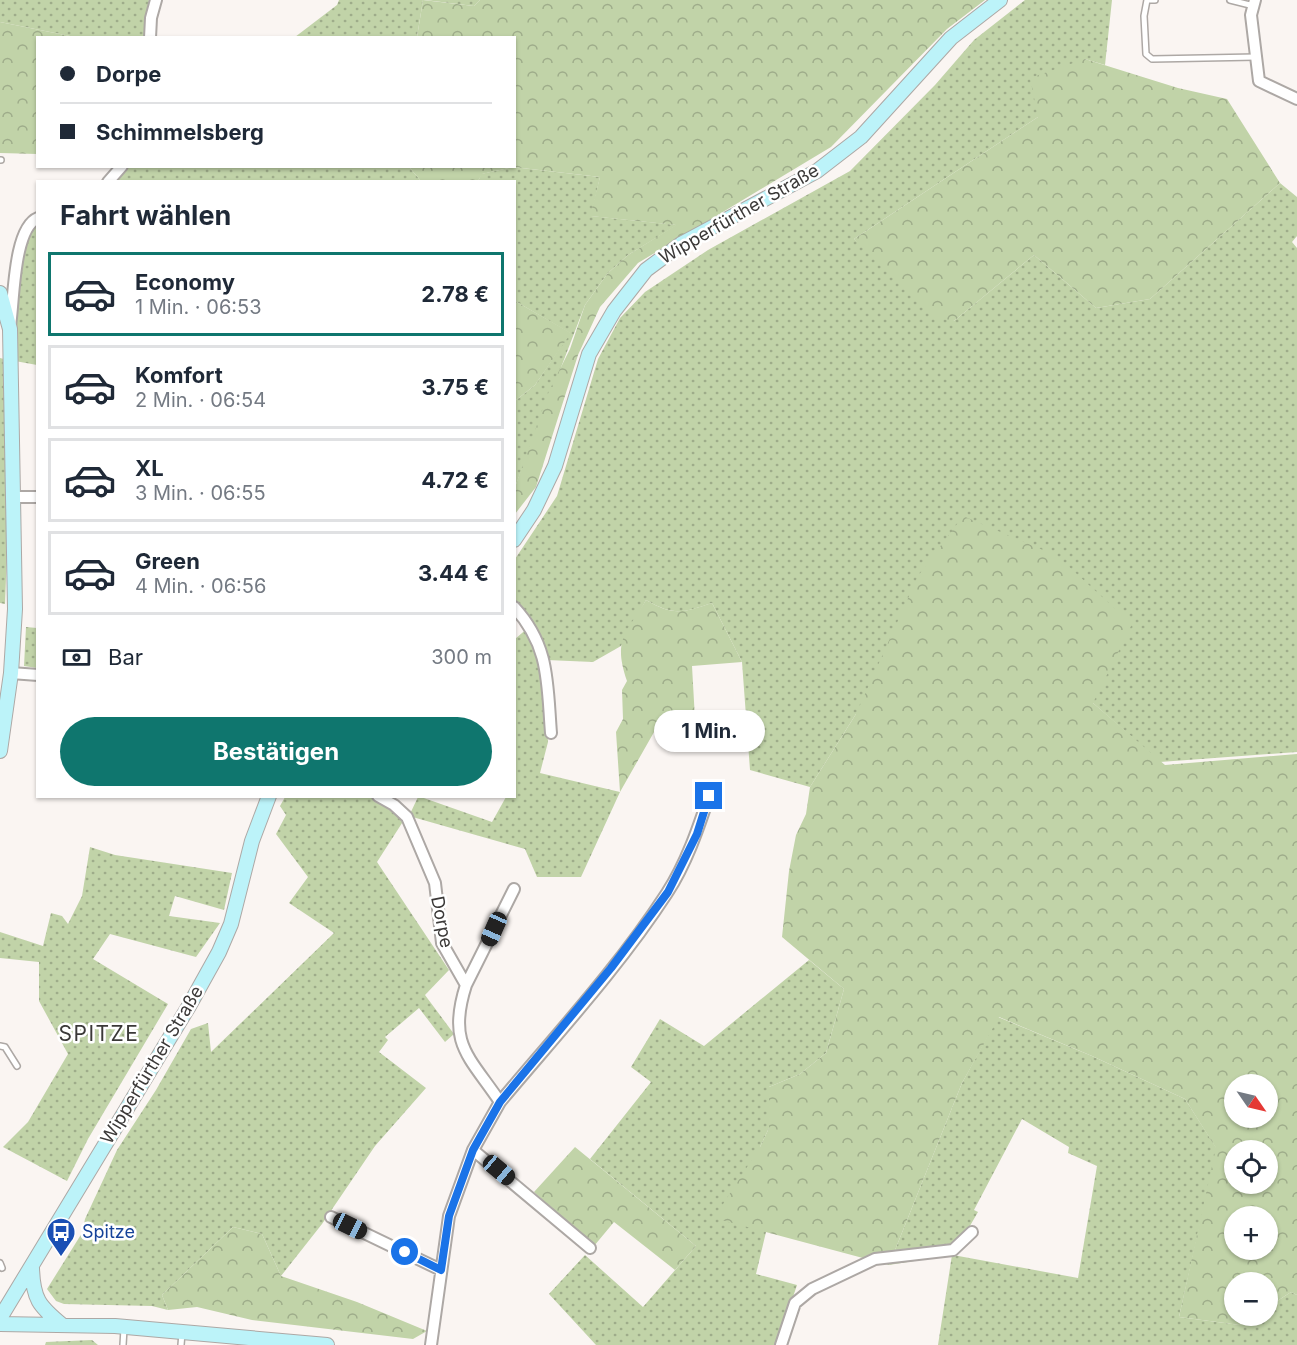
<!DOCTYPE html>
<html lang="de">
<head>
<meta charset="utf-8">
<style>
	body { margin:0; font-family:Inter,sans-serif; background:#f6f6f7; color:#1f2937; height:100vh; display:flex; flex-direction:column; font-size:22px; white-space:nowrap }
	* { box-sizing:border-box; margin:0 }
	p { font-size:20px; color:#747a83 }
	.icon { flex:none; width:33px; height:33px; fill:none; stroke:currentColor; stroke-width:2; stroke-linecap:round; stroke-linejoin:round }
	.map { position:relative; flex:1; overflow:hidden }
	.drawer { position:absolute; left:36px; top:180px; width:480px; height:618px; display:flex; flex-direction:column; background:#fff; border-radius:0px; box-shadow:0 2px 4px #0004 }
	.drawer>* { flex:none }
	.top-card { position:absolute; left:36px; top:36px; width:480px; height:132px; border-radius:0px; box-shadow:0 2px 4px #0004; display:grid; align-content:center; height:132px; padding:0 24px; background:#fff }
	.needle { width:39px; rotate:124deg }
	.controls { position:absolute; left:1224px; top:1074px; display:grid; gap:12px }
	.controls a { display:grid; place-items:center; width:54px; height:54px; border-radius:50%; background:#fff; box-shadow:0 2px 4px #0004; font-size:30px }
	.end { position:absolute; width:27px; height:27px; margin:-14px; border:8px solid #1a73e8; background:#fff; box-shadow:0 0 0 3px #fff }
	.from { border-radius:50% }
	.bubble { position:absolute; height:42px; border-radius:21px; background:#fff; box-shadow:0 2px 4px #0004; font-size:20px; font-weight:700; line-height:42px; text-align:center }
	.car { position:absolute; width:18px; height:36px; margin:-18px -9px; border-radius:8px; box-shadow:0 0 4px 2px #0007; background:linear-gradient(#222 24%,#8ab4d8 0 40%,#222 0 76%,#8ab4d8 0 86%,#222 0) }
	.top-card b { display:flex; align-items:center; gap:21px; height:57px; font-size:22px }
	.top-card b+b { border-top:2px solid #e0e1e3 }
	.top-card i { width:15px; height:15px; background:#1f2937 }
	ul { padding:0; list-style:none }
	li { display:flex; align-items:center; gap:18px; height:84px; margin:0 12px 9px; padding:0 12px; border:3px solid #e0e1e3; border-radius:0px }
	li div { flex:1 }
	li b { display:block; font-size:22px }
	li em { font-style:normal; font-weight:700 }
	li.on { border-color:#0f766e }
	li>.icon { width:54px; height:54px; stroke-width:1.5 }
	h2 { padding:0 24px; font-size:27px; line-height:72px }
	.pay { display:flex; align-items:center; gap:15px; height:66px; padding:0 24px; font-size:22px }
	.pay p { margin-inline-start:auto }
	.button { display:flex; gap:12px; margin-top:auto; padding:12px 24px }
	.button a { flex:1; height:69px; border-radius:36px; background:#0f766e; color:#fff; font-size:24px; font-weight:700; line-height:69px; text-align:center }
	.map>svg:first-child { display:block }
	.grass { fill:url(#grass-dots); fill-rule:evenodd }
	.forest { fill:url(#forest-crowns); fill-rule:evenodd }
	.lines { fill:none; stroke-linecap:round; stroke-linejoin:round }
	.lane-casing { stroke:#ada8a5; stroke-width:8 }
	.street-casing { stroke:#ada8a5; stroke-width:14 }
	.secondary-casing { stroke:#ada8a5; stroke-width:16 }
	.lane { stroke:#fff; stroke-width:5 }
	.street { stroke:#fff; stroke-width:10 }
	.secondary { stroke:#bcf3f9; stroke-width:14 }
	.route { stroke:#1a73e8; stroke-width:8 }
	.labels { text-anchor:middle; stroke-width:5; stroke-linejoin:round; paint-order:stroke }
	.street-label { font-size:18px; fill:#3b3938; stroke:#fff }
	.transit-label { font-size:18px; fill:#164399; stroke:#fff; text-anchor:start }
	.quarter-label { font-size:21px; letter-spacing:1.5px; fill:#3b3938; stroke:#fff }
</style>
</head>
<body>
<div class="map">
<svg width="1297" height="1345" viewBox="0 0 1297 1345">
	<defs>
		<pattern id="grass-dots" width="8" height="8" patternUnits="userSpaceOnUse" patternTransform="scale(1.5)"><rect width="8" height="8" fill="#c1d3a8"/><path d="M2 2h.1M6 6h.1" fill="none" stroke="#9eac8a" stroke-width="1.8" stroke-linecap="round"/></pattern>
		<pattern id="forest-crowns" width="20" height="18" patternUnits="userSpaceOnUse" patternTransform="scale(1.5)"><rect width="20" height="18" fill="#c1d3a8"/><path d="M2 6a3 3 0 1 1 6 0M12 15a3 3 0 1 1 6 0" fill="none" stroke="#9eac8a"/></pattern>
	</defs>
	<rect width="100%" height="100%" fill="#faf5f2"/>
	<!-- grass -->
	<path class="grass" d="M 0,0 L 148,0 L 151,1 L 148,37 L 75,37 L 0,22 Z
		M 339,0 L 423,0 L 417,37 L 295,37 L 337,5 Z
		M 425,0 L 480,0 L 474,6 Z
		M 1025,0 L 1112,0 L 1105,65 L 1085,59 L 1038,117 L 854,239 L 954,321 L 1034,255 L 1096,308 L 1150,299 L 1280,183 L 1297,197 L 1297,236 L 1292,242 L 1297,248 L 1297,752 L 1160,762 L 1093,703 L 856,714 L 810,787 L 750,770 L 742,662 L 712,603 C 682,613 674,616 646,600 L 621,646 L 593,662 L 547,660 L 515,603 L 515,559 L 557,496 L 598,359 L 620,318 L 645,292 L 708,250 L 850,171 L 935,85 L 974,40 Z
		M 124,166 L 409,167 L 421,181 L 112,182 Z
		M 513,167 L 600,177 L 591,216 L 677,225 L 628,255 L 607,274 L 585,305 L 515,487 L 515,401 L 535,385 L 570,333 L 515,301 L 514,182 L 478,182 L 481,174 Z
		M 37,220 L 37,365 L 15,361 L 13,328 L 21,246 Z
		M 0,358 L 8,360 L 9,499 L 5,604 L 0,603 Z
		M 26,627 L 37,628 L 37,668 L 24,666 Z
		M 529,627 L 543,659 L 548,742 L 540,773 L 620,792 L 581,877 L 537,877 L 525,849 L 409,816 L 418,797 L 421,797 L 492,822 L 506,797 L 514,796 L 515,639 Z
		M 285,797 L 372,797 L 404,820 L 377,862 L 449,970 L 425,995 L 454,1034 L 445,1042 L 419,1008 L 385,1037 L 388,1040 L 379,1052 L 426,1088 L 375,1146 L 322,1224 L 281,1276 L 262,1234 L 233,1227 L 162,1295 L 168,1310 L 152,1306 L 64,1304 L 56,1301 L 47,1289 L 82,1233 L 85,1219 L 117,1150 L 156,1090 L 191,1029 L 208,1023 L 211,1052 L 334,933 L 289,903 L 308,877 L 276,834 L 286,815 L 280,806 Z
		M 90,847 L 115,855 L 232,873 L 224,910 L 175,896 L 169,916 L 220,923 L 196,957 L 110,934 L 93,959 L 168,1004 L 88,1139 L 67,1181 L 3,1147 L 28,1122 L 68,1054 L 39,1001 L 39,962 L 0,958 L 0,932 L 43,946 L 51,913 L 62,916 L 68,924 L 82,896 Z
		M 809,960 L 844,989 L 826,1053 L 800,1074 L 769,1087 L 769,1128 L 760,1147 L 766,1232 L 756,1274 L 797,1285 L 777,1345 L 596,1345 L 549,1294 L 585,1255 L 643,1307 L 696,1246 L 590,1159 L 651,1082 L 631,1067 L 660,1019 L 704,1046 Z
		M 998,1017 L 1092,1056 L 1185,1099 L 1217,1149 L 1179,1317 L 1240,1325 L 1255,1316 L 1268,1316 L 1268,1307 L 1291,1292 L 1297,1295 L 1297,1345 L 938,1345 L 952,1255 L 889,1265 L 962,1083 ZM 1022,1119 L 1069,1147 L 1068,1153 L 1097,1166 L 1078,1278 L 953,1255 L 978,1212 L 974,1210 Z
		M 92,1340 L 98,1345 L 45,1345 L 46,1342 Z"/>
	<!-- forest -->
	<path class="forest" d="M 423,0 L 474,6 L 480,0 L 985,0 L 947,29 L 831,147 L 638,263 L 600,307 L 578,355 L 536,487 L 515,514 L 515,487 L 549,391 L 570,349 L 585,305 L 607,274 L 628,255 L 676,225 L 590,216 L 600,177 L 513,167 L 482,174 L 478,181 L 421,181 L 409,167 L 514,166 L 514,38 L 417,37 Z
		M 0,22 L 75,37 L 38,38 L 37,154 L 0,153 Z
		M 1085,59 L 1178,88 L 1227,99 L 1280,183 L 1150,299 L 1096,308 L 1034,255 L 954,321 L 932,317 L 854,239 L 1038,117 L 1030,78 Z
		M 515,301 L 571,333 L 535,385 L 515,401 Z
		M 963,516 L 1057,556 L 1132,624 L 1093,703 L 1165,765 L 1297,754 L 1297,1295 L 1291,1292 L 1268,1307 L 1268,1282 L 1234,1282 L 1234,1316 L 1255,1316 L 1240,1325 L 1179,1317 L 1216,1148 L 1185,1099 L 1092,1056 L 999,1017 L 962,1083 L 889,1265 L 714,1218 L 760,1147 L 769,1128 L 769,1087 L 800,1074 L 826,1053 L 844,989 L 782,937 L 789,871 L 796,835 L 806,814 L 810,787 L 856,714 L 918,576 ZM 1234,1084 L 1268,1084 L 1268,1118 L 1234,1118 ZM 1234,1150 L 1268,1150 L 1268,1184 L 1234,1184 ZM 1234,1216 L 1268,1216 L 1268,1250 L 1234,1250 Z
		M 646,600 C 674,616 681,613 712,603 L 742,662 L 692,666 L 696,737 L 662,718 L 620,792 L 616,732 L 623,719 L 622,690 L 627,681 C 613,640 625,635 646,600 Z
		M 575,1147 L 696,1246 L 675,1270 L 614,1222 L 594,1246 L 534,1192 Z
		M 233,1227 L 262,1234 L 281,1276 L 357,1302 L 427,1331 L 413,1339 L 252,1320 L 197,1307 L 168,1310 L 162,1295 Z"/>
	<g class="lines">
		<!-- lane casing -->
		<g class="lane-casing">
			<path id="lane" d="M 1155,0 L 1147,0 L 1144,16 L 1146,54 L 1152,59 L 1256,57
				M 1230,0 L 1254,6
				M 0,160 L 1,160
				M 0,1046 L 5,1047 L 17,1066
				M 0,1263 L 2,1268
				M 123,1345 L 124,1329
				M 181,1345 L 182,1333"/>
		</g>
		<!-- street casing -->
		<g class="street-casing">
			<path id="street" d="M 1255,0 L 1251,15 L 1259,81 L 1297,99
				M 150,38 L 151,18 L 156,0
				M 108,182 L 122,166
				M 10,326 C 14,302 13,228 38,218
				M 14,497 L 38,497
				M 514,607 C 550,646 547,683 551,733
				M 11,673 L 38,675
				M 378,796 L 394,805 L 407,817 L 435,883 L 442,943 L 466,985 C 447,1044 469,1056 500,1102 L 473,1150 L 449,1216 L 431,1345
				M 466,985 L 514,889
				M 500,1102 C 557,1034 619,967 667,893 C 686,864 698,829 709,796
				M 473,1150 L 590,1248
				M 331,1217 L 441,1270
				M 781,1345 L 795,1303 L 812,1289 L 875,1259 L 953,1250 L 972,1232"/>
		</g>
		<!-- secondary casing -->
		<g class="secondary-casing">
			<path id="secondary" d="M 0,293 L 10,329 L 15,609 L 11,673 L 0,751
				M 514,540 L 534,510 L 555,466 L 589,354 L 614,311 L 646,270 L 681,244 L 817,171 L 861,137 L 951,38 L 1000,0
				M 32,1268 C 33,1299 39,1306 62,1325
				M 0,1318 L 189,1006 L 219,952 L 231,924 L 252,841 L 269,796
				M 0,1324 L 115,1326 L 327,1345"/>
		</g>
		<!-- lane -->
		<use href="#lane" class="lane"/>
		<!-- street -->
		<use href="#street" class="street"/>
		<!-- secondary -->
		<use href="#secondary" class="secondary"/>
	</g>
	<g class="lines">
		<!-- route -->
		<path class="route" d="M 405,1252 L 441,1270 L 449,1216 L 473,1150 L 500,1102 L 611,968 L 668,892 L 697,834 L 709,796"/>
	</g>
	<!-- icons -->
	<defs>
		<g id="bus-pin" transform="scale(1.5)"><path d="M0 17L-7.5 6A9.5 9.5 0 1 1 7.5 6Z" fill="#1a4fb4" stroke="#fff"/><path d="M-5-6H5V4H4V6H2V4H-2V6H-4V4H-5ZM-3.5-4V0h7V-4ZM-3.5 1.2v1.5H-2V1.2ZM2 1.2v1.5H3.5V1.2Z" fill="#fff"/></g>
	</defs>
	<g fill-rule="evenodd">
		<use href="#bus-pin" x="61" y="1232"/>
	</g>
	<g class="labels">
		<!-- street labels -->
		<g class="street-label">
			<text transform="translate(739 214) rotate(-30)" y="6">Wipperfürther Straße</text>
			<text transform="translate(442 922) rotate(79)" y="6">Dorpe</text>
			<text transform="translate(152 1065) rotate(-59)" y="6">Wipperfürther Straße</text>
		</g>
		<!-- transit labels -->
		<g class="transit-label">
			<text x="82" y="1238">Spitze</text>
		</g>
		<!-- quarter labels -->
		<g class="quarter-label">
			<text x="99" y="1041">SPITZE</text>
		</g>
	</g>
</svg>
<div class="controls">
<a><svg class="needle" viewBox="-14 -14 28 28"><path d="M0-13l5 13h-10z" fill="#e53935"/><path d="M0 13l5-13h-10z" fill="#747a83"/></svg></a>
<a><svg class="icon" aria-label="locate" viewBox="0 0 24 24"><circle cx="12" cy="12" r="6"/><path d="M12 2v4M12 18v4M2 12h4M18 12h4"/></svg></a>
<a>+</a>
<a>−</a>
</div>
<i class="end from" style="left:405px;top:1252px"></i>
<i class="end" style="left:709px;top:796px"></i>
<div class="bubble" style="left:654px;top:710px;width:111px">1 Min.</div>
<i class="car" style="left:494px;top:929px;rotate:204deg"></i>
<i class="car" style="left:499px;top:1170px;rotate:130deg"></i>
<i class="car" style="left:350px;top:1226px;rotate:116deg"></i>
<div class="top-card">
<b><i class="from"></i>Dorpe</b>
<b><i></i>Schimmelsberg</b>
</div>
<section class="drawer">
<h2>Fahrt wählen</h2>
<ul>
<li class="on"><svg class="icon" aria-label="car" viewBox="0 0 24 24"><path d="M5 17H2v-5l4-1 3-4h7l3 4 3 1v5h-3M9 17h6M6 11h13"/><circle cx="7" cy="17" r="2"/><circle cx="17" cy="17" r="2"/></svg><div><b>Economy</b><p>1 Min. · 06:53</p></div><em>2.78 €</em></li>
<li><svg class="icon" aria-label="car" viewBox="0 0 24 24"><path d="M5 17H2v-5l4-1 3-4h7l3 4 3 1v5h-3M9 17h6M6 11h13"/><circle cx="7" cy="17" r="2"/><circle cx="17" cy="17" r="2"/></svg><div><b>Komfort</b><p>2 Min. · 06:54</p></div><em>3.75 €</em></li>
<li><svg class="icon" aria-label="car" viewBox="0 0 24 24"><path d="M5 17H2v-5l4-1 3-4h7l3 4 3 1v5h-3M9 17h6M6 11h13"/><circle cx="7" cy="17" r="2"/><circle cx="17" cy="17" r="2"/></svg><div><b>XL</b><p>3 Min. · 06:55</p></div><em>4.72 €</em></li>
<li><svg class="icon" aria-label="car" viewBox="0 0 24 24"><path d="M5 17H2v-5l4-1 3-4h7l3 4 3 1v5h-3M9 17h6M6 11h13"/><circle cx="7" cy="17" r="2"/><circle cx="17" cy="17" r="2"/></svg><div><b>Green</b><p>4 Min. · 06:56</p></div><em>3.44 €</em></li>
</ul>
<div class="pay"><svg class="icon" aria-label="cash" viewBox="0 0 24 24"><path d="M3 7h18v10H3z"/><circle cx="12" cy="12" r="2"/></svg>Bar<p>300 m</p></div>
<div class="button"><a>Bestätigen</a></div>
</section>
</div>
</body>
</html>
